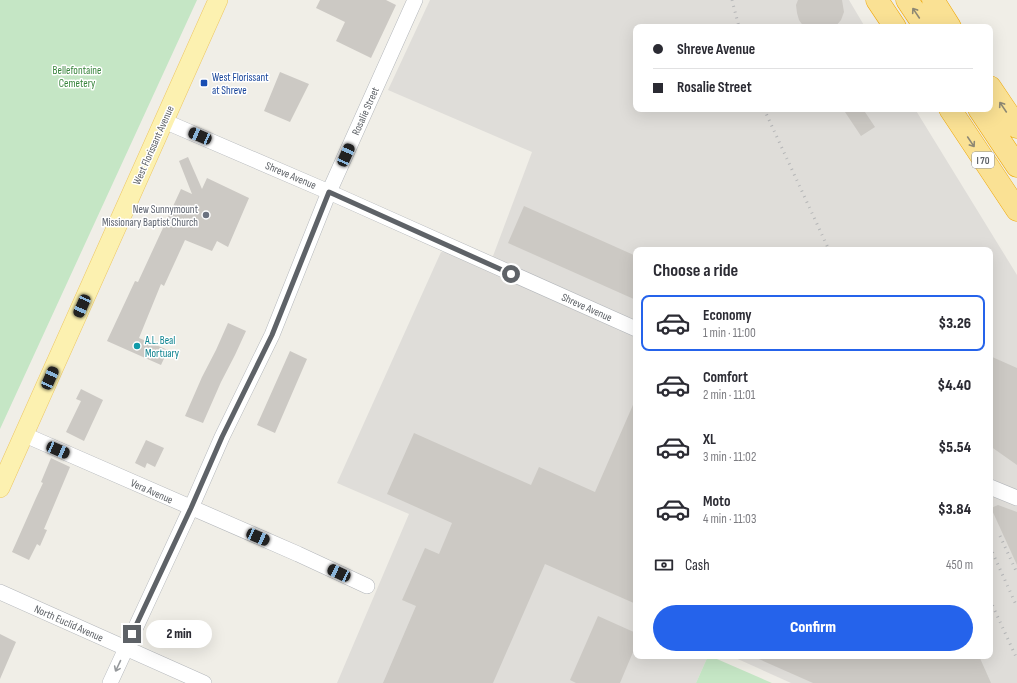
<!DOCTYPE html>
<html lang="en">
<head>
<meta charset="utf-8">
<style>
	body { margin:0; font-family:"Sofia Sans Condensed",sans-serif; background:#f7f7f7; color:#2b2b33; height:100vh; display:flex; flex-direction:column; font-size:15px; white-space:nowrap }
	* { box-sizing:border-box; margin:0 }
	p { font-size:13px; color:#7c7c81 }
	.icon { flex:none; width:22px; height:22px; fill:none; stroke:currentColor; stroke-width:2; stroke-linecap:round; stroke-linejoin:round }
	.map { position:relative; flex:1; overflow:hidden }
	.panel { position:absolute; left:633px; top:247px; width:360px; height:412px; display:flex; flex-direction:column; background:#fff; border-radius:8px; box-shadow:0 4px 16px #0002 }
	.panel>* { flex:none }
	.hud { position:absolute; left:633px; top:24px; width:360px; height:88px; border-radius:8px; box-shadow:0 4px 16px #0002; display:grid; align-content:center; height:88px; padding:0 20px; background:#fff }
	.end { position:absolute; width:18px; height:18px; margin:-9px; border:5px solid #5e6267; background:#fff; box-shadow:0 0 0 2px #fff }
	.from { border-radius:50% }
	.bubble { position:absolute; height:28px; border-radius:14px; background:#fff; box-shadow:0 4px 16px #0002; font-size:13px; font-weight:800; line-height:28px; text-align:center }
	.car { position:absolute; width:12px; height:24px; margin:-12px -6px; border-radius:5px; box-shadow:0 0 3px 1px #0007; background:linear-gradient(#222 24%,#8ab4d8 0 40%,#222 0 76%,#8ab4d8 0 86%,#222 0) }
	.hud b { display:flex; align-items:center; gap:14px; height:38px; font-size:15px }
	.hud b+b { border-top:1px solid #e1e1e2 }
	.hud i { width:10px; height:10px; background:#2b2b33 }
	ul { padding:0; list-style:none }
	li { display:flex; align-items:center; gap:12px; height:56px; margin:0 8px 6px; padding:0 12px; border:2px solid transparent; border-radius:8px }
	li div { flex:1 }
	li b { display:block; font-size:15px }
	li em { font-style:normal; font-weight:800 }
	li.active { border-color:#2563eb }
	li>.icon { width:36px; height:36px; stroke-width:1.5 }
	h2 { padding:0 20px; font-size:18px; line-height:48px }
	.pay { display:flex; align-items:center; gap:10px; height:44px; padding:0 20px; font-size:15px }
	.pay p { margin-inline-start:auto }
	.cta { display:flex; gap:8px; margin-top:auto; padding:8px 20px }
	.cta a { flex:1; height:46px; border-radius:24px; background:#2563eb; color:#fff; font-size:16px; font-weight:800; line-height:46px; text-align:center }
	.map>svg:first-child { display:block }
	.industrial { fill:#dfddd9 }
	.green { fill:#c5e6c5 }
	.building { fill:#ccc9c4 }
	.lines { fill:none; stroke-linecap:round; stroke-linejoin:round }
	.minor-casing { stroke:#b4b7bb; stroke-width:16 }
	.major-casing { stroke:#edc763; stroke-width:20 }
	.highway-casing { stroke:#efa808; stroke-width:23 }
	.minor { stroke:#fff; stroke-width:15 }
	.major { stroke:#fcf1b0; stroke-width:19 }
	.highway { stroke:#fae194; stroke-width:22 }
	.rail { stroke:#b5b6b7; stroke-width:3; stroke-dasharray:1 5; stroke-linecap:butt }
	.oneway { stroke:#8d8874 }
	.oneway2 { stroke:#96999c }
	.route { stroke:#5e6267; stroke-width:5 }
	.transit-dot { fill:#1a4fb4; stroke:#fff; stroke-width:1.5 }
	.worship-dot { fill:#6b7280; stroke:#fff; stroke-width:1.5 }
	.culture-dot { fill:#0f9aa8; stroke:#fff; stroke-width:1.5 }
	.labels { text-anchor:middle; stroke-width:3; stroke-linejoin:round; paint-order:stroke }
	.shield { fill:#fff; stroke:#8e9195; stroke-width:1 }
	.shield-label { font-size:10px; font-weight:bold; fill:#5e6267 }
	.park-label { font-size:11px; fill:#38843c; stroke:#fff }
	.transit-label { font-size:11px; fill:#164399; stroke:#fff; text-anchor:start }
	.street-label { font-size:11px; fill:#5e6267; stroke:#fff }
	.worship-label { font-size:11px; fill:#5b616d; stroke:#fff; text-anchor:end }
	.culture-label { font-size:11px; fill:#0d838f; stroke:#fff; text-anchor:start }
</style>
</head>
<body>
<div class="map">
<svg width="1017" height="683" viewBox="0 0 1017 683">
	<rect width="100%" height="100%" fill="#f0eee7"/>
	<!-- industrial -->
	<path class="industrial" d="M 430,0 L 849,0 L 865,27 L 636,27 L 636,109 L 915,109 L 1017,275 L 1017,683 L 791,683 L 731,656 L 990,656 L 990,250 L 636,250 L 636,656 L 708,656 L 696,683 L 337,683 L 409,514 L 337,483 L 441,252 L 493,256 L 532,152 L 388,90 Z"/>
	<!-- green -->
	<path class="green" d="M 0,0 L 197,0 L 0,429 Z
		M 708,656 L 710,656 L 772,683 L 696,683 Z"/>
	<!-- building -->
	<path class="building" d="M 320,0 L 386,0 L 396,5 L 371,58 L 336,41 L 345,22 L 316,8 Z
		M 798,0 L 842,0 L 844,12 L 841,20 L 835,27 L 804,27 L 799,20 L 797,13 L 796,5 Z
		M 280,72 L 309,84 L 290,122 L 264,111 Z
		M 843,109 L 863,109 L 875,127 L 861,136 Z
		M 188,157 L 202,189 L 207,178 L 249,198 L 228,247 L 217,241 L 212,251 L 185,240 L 164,286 L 161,284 L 139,338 L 168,350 L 161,365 L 107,341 L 135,281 L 138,282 L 181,189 L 192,194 L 179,161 Z
		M 524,206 L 636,256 L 636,300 L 508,243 Z
		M 228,323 L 246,331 L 235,355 L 221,382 L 203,423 L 185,416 L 202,377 L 216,350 Z
		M 290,351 L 307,359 L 275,433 L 257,425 Z
		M 990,356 L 1017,368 L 1017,465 L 990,446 Z
		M 81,389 L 103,400 L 84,441 L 66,432 L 81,401 L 76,399 Z
		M 636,398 L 636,604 L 545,564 L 493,683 L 383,683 L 416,606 L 402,600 L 425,548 L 439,554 L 452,523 L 387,494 L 414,433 L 531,485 L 539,467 L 595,492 Z
		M 146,440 L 164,448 L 155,467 L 147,463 L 145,468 L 135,463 Z
		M 51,458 L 70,467 L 44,529 L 47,530 L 40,546 L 37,544 L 29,560 L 12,552 L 36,498 L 43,483 L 41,482 Z
		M 998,505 L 1017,512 L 1017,565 L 991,508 Z
		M 598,616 L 636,633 L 636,645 L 620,683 L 576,683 L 570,680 Z
		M 0,634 L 16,642 L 0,679 Z
		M 752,656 L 979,656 L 991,683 L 813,683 Z"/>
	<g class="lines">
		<!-- minor casing -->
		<g class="minor-casing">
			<path id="minor" d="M 164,121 L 329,192 L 636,329
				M 25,435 L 298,554 L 367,586
				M 990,487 L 1017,498
				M 0,592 L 204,683
				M 110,683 L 191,508 L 222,437 L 272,335 L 329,192 L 415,0"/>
		</g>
		<!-- major casing -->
		<g class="major-casing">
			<path id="major" d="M 0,488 L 218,0"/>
		</g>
		<!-- highway casing -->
		<g class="highway-casing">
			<path id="highway" d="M 877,0 L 895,27
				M 907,0 L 925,27
				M 933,0 L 950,27
				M 990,87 L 1017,127
				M 950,109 L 1017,210
				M 979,109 L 1017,166"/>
		</g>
		<!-- minor -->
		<use href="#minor" class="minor"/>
		<!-- major -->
		<use href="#major" class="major"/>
		<!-- highway -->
		<use href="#highway" class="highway"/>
		<!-- rail -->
		<path class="rail" d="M 732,0 L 739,27
			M 764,109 L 829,250
			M 1000,536 L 1017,573
			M 990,547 L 1017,607
			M 990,600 L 1017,659"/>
	</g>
	<!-- one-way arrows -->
	<defs><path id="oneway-shaft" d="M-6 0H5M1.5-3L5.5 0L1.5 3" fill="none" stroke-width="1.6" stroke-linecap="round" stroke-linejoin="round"/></defs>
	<g class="oneway">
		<use href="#oneway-shaft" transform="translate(916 13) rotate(-124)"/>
		<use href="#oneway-shaft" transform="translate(1003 107) rotate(-124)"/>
		<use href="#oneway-shaft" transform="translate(971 142) rotate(56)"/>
	</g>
	<use class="oneway2" href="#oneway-shaft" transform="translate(118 666) rotate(115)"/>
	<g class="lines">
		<!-- route -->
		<path class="route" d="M 132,634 L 191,508 L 222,437 L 272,335 L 329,192 L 511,274"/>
	</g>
	<!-- markers -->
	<rect class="transit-dot" x="200" y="79" width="8" height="8" rx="2"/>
	<circle class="worship-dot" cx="206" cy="215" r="4"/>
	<circle class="culture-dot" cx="137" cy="346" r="4"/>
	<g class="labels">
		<!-- shield labels -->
		<rect class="shield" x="972" y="152" width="22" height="16" rx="3"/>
		<g class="shield-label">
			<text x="983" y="164">I 70</text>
		</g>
		<!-- park labels -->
		<g class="park-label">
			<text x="77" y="74">Bellefontaine<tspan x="77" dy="13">Cemetery</tspan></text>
		</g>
		<!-- transit labels -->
		<g class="transit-label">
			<text x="212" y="81">West Florissant<tspan x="212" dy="13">at Shreve</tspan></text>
		</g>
		<!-- street labels -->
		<g class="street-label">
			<text transform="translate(365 111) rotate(-66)" y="4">Rosalie Street</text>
			<text transform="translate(153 145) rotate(-66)" y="4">West Florissant Avenue</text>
			<text transform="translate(291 175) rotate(23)" y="4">Shreve Avenue</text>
			<text transform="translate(587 307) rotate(24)" y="4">Shreve Avenue</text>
			<text transform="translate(152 491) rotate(24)" y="4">Vera Avenue</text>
			<text transform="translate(69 623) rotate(24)" y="4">North Euclid Avenue</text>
		</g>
		<!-- worship labels -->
		<g class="worship-label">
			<text x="198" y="213">New Sunnymount<tspan x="198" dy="13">Missionary Baptist Church</tspan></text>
		</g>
		<!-- culture labels -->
		<g class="culture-label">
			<text x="145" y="344">A.L. Beal<tspan x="145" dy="13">Mortuary</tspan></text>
		</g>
	</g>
</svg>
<i class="end from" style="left:511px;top:274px"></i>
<i class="end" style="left:132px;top:634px"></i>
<div class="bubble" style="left:146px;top:620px;width:66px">2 min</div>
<i class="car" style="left:200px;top:136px;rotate:293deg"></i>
<i class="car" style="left:346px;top:155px;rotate:24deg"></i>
<i class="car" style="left:82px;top:306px;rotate:204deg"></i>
<i class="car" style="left:50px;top:378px;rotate:24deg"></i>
<i class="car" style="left:58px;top:450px;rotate:113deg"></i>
<i class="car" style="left:258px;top:537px;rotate:114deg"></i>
<i class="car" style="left:339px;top:573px;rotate:295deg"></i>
<div class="hud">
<b><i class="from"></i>Shreve Avenue</b>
<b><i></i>Rosalie Street</b>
</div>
<section class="panel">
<h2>Choose a ride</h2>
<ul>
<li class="active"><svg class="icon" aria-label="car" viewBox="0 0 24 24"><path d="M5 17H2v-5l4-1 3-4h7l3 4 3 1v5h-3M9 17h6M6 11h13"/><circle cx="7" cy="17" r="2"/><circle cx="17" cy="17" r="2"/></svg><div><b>Economy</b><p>1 min · 11:00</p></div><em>$3.26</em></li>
<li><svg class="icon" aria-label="car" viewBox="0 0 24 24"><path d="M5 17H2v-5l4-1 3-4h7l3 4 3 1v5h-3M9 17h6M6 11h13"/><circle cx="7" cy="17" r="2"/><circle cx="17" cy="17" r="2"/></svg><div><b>Comfort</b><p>2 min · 11:01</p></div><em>$4.40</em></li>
<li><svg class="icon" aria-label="car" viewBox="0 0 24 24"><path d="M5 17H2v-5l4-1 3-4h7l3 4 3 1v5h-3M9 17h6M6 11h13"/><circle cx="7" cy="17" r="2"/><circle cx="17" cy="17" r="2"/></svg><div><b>XL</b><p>3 min · 11:02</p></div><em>$5.54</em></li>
<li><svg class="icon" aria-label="car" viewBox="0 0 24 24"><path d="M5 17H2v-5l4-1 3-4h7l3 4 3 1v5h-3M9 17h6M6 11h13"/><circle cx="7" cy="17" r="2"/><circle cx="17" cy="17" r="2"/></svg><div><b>Moto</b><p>4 min · 11:03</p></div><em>$3.84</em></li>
</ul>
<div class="pay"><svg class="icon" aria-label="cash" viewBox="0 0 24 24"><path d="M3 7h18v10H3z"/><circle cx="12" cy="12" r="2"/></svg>Cash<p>450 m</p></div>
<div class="cta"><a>Confirm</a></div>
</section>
</div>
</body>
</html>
